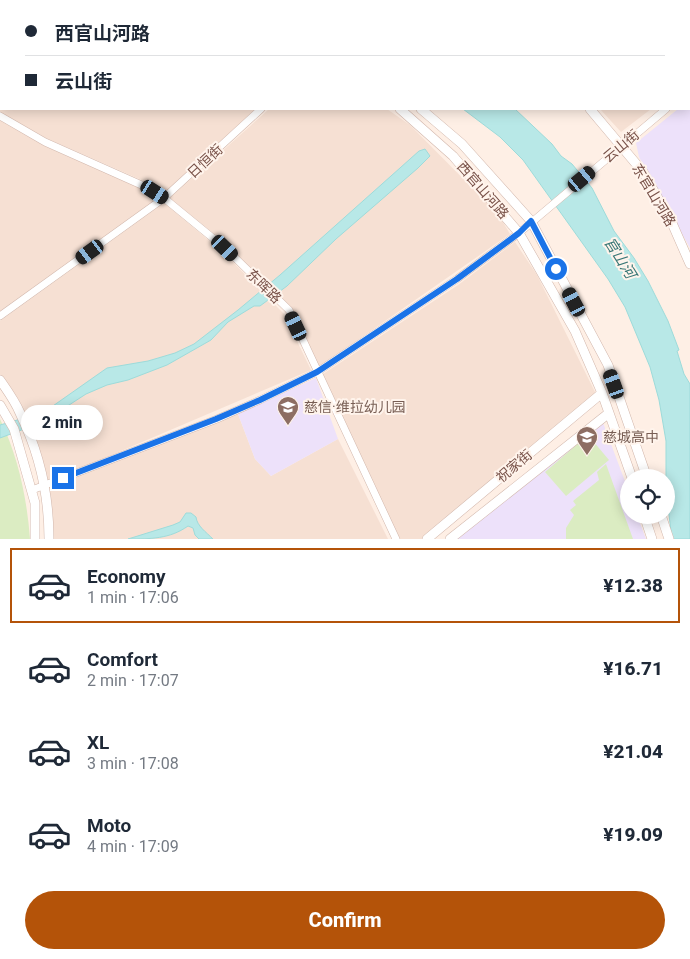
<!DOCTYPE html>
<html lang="en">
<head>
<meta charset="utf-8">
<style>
	body { margin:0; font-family:Roboto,"Noto Sans SC",sans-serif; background:#f6f6f7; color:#1f2937; height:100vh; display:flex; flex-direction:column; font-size:19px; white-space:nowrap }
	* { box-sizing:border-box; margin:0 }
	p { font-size:16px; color:#747a83 }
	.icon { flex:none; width:28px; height:28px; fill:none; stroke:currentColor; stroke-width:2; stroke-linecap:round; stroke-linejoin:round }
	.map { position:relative; height:539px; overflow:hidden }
	.side { display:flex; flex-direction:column; background:#fff; flex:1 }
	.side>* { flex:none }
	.banner { position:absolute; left:0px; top:0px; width:690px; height:110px; box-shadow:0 2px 12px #0003; display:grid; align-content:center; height:110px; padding:0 25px; background:#fff }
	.tools { position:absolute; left:620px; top:469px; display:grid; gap:10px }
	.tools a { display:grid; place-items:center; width:55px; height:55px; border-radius:50%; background:#fff; box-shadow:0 2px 12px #0003; font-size:25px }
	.end { position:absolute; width:22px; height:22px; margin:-11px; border:6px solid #1a73e8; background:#fff; box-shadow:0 0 0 2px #fff }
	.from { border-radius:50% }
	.bubble { position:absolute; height:35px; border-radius:18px; background:#fff; box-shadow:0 2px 12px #0003; font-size:16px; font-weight:800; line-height:35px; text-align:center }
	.car { position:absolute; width:15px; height:30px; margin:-15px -8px; border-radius:6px; box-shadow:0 0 4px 1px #0007; background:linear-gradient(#222 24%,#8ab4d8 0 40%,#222 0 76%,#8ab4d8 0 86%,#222 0) }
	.banner b { display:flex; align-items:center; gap:18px; height:48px; font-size:19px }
	.banner b+b { border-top:1px solid #e0e1e3 }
	.banner i { width:12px; height:12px; background:#1f2937 }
	ul { padding:9px 0 0; list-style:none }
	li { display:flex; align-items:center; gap:15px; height:75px; margin:0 10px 8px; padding:0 15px; border:2px solid transparent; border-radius:0px }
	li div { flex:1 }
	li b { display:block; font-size:19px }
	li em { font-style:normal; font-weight:800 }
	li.current { border-color:#b45309 }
	li>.icon { width:45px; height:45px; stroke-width:1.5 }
	.cta { display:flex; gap:10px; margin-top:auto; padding:10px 25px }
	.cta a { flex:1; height:58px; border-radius:30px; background:#b45309; color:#fff; font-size:20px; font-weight:800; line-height:58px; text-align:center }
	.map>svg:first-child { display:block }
	.residential { fill:#f6e0d3 }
	.education { fill:#ede1fa }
	.green { fill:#dbecc2 }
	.water { fill:#b8e8e7; stroke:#9ddbda }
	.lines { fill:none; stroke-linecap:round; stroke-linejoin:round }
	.minor-casing { stroke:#d2b7ac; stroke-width:8 }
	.tertiary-casing { stroke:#d2b7ac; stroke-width:10 }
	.primary-casing { stroke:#d9cecc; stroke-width:12 }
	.minor { stroke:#fff; stroke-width:7 }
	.tertiary { stroke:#fff; stroke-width:9 }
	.primary { stroke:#ffc89a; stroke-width:11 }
	.rail-casing { stroke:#b0a2c8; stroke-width:4 }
	.rail { stroke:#fff4ec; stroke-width:2; stroke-dasharray:5.5; stroke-linecap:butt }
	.route { stroke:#1a73e8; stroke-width:6 }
	.labels { text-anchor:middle; stroke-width:4; stroke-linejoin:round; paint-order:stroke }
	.street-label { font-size:14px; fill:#785148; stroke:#fff4ec }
	.education-label { font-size:14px; fill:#785e54; stroke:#fff4ec; text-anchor:start }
	.water-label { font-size:15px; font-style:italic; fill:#387776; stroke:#fff4ec }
</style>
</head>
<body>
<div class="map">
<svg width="690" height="539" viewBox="0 0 690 539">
	<rect width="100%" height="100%" fill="#feefe5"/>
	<!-- residential -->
	<path class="residential" d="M 446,0 L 672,0 L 673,1 L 449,1 Z
		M 1,31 L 1,109 L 257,109 L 164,194 L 146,182 L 46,138 L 0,112 Z
		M 269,109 L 387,109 L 410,125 L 498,214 L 510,234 L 319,367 L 291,307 L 228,245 L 170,198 Z
		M 600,109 L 651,109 L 621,132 Z
		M 0,119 L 45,146 L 147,191 L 158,198 L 0,312 Z
		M 164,203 L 225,254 L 284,314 L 311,370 L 46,483 L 22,410 L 0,375 L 0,321 Z
		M 515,242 L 537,275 L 596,394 L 422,539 L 399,539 L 323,374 L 458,285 Z
		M 238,414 L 255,459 L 271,476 L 338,439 L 388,539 L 51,539 L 47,487 Z"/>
	<!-- education -->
	<path class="education" d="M 690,98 L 690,248 L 639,157 L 636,143 L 678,109 L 689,109 Z
		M 316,378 L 338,439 L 271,476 L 255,459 L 238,414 Z
		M 602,420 L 629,492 L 629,515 L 637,515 L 646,539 L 456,539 Z"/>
	<!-- green -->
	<path class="green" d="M 0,419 C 18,456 27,498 30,539 L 0,539 Z
		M 588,435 L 609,460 L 566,496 L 545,472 Z
		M 606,464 L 633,539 L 566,539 L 566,528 L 574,515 L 570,510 L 576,505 L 573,501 L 599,480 L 597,472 Z"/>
	<!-- water -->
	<path class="water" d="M 463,109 L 515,109 L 552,144 L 561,156 L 572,164 L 592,188 L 614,231 L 634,258 L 648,281 L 668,321 L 679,350 L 677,351 L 684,374 L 690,384 L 690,539 L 672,539 L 666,491 L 666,441 L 659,400 L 650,367 L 625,307 L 608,279 L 523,160 L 500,137 Z
		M 425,149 L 430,156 L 418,168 L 336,239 L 287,286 L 260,306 L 254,306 L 228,322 L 211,340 L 167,365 L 128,380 L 107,385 L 86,394 L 43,422 L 0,438 L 0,425 L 38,414 L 50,408 L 107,368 L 148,361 L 175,353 L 194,344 L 238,310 L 280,275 L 419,151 Z
		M 186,513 L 191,513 L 196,517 C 197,526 206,532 213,539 L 199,539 L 195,535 L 193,528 L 188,526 C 170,539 150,539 128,539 L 173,525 L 180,522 Z"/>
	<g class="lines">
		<!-- minor casing -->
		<g class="minor-casing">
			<path id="minor" d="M 25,1 L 26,0
				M 0,29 L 1,28
				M 689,90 L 690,89
				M 0,116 L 45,142 L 146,187 L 164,198 L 225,248 L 289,310 L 396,539
				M 0,316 L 164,198 L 261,109
				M 32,490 L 217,419 L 260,400 L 317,372 L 457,279 L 519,233 L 666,109"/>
		</g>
		<!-- tertiary casing -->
		<g class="tertiary-casing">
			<path id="tertiary" d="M 195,0 L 200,1
				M 231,0 L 234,1
				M 431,0 L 434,1
				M 400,109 L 453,156 L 519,233 L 575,331 L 602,393 L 632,478
				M 421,109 L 462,144 L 531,221 L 608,365 L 647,478
				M 590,109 L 643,172 L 672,223 L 690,264
				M 0,380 C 7,390 15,401 20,413 C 39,452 49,495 49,539
				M 0,405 L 14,429 L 35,503 L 35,539
				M 644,515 L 652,539
				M 661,515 L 669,539
				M 427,539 L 602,393
				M 450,539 L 609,413"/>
		</g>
		<!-- primary casing -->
		<g class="primary-casing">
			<path id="primary" d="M 681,0 L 682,1
				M 689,8 L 690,9"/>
		</g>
		<!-- minor -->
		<use href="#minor" class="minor"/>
		<!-- tertiary -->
		<use href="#tertiary" class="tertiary"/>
		<!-- primary -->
		<use href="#primary" class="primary"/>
		<!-- rail casing -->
		<g class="rail-casing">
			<path id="rail" d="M 689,6 L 690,8"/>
		</g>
		<!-- rail -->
		<use href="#rail" class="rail"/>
	</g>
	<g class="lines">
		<!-- route -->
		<path class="route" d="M 63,478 L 216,419 L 260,400 L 317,372 L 457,279 L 519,233 L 531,221 L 556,269"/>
	</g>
	<!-- icons -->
	<defs>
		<g id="school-pin" transform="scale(1.125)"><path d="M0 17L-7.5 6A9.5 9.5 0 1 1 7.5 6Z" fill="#8d6e63" stroke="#fff4ec"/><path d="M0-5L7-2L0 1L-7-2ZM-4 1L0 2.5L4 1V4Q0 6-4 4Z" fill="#fff"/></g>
	</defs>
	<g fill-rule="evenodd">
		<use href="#school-pin" x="288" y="407"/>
		<use href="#school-pin" x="587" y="437"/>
	</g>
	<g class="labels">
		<!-- street labels -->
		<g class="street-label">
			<text transform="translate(621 146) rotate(-40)" y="5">云山街</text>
			<text transform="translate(205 161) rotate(-43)" y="5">日恒街</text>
			<text transform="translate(483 190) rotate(49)" y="5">西官山河路</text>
			<text transform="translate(654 195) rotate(59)" y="5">东官山河路</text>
			<text transform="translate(264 286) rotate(44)" y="5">东晖路</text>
			<text transform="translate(514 466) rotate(-40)" y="5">祝家街</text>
		</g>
		<!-- education labels -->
		<g class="education-label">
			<text x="304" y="412">慈信·维拉幼儿园</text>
			<text x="603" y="442">慈城高中</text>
		</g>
		<!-- water labels -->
		<g class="water-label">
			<text transform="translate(620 258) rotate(58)" y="5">官山河</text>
		</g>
	</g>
</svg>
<div class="tools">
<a><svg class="icon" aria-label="locate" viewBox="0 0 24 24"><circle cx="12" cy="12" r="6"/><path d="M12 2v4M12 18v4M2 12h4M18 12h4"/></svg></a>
</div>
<i class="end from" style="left:556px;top:269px"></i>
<i class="end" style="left:63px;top:478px"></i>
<div class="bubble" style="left:21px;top:405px;width:82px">2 min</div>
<i class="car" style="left:582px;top:179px;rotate:50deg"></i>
<i class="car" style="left:155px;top:192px;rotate:123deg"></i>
<i class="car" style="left:225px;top:248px;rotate:134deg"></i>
<i class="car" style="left:90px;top:252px;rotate:234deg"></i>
<i class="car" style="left:574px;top:302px;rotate:332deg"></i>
<i class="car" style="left:296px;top:326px;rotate:335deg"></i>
<i class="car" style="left:614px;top:384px;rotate:340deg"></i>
<div class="banner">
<b><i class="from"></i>西官山河路</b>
<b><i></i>云山街</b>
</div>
</div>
<section class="side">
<ul>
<li class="current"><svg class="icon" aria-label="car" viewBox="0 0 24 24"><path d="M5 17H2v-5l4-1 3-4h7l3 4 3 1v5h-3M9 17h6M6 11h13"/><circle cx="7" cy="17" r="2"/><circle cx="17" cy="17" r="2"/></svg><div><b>Economy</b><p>1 min · 17:06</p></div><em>¥12.38</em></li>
<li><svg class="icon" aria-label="car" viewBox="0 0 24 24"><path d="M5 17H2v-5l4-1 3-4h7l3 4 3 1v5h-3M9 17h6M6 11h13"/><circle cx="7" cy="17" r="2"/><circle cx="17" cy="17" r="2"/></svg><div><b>Comfort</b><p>2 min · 17:07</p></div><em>¥16.71</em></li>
<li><svg class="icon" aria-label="car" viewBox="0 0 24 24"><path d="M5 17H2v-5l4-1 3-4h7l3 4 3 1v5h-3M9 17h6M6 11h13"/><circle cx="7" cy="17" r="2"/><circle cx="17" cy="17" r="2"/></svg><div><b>XL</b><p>3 min · 17:08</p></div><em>¥21.04</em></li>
<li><svg class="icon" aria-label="car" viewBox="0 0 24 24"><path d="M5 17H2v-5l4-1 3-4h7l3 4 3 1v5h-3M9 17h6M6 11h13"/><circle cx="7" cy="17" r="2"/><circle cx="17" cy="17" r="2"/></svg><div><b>Moto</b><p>4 min · 17:09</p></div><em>¥19.09</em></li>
</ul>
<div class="cta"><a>Confirm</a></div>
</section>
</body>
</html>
